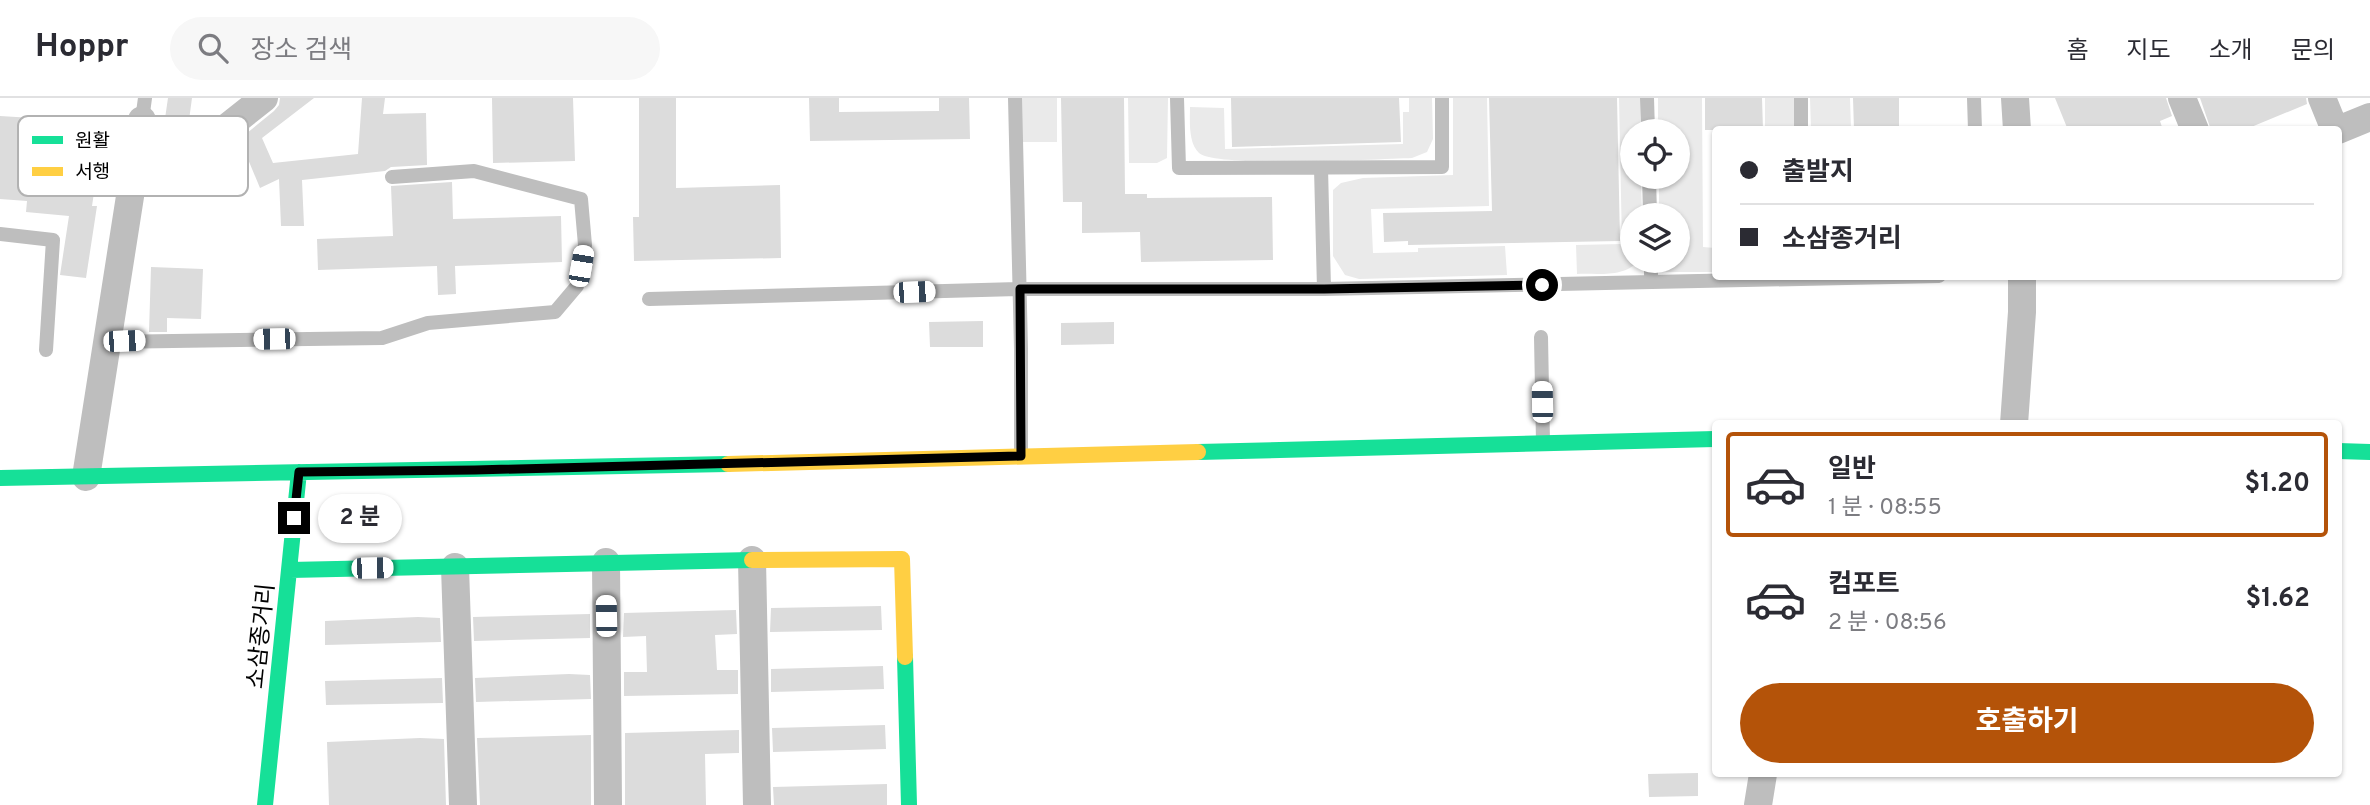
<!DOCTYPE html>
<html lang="ko">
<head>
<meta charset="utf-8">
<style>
	body { margin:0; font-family:Overpass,"Noto Sans KR",sans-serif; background:#f7f7f7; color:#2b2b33; height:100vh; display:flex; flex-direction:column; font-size:26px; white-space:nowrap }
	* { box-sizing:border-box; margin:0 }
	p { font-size:23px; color:#7c7c81 }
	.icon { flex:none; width:38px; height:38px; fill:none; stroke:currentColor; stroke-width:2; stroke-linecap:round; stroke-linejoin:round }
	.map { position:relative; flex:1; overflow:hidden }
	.sheet { position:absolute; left:1712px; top:322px; width:630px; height:357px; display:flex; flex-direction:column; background:#fff; border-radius:7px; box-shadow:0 2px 5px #0004 }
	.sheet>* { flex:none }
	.banner { position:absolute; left:1712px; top:28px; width:630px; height:154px; border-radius:7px; box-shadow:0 2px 5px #0004; display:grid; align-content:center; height:154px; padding:0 28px; background:#fff }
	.buttons { position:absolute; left:1620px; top:21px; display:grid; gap:14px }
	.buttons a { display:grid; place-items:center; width:70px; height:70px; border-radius:50%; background:#fff; box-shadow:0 2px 5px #0004; font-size:35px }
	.end { position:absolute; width:32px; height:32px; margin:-16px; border:9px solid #000; background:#fff; box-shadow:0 0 0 4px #fff }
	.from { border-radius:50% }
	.bubble { position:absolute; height:49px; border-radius:24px; background:#fff; box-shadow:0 2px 5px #0004; font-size:23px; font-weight:700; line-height:49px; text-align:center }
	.car { position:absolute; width:21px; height:42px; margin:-21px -10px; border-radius:9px; box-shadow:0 0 5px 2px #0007; background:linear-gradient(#fff 24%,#345 0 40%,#fff 0 76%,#345 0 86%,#fff 0) }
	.banner b { display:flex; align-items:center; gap:24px; height:66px; font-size:26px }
	.banner b+b { border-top:2px solid #e1e1e2 }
	.banner i { width:18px; height:18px; background:#2b2b33 }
	ul { padding:12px 0 0; list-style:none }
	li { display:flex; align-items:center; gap:21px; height:105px; margin:0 14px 10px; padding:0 14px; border:4px solid transparent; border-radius:7px }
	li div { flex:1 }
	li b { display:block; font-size:26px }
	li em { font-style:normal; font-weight:700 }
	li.current { border-color:#b45309 }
	li>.icon { width:63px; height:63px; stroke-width:1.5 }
	.primary-button { display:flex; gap:14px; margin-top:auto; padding:14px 28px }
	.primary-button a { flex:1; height:80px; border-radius:42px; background:#b45309; color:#fff; font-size:28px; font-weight:700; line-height:80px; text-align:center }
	header { display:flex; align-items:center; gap:42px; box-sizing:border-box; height:98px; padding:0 35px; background:#fff; border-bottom:2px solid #e1e1e2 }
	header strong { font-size:33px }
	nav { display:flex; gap:38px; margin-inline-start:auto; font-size:24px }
	.search { width:490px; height:63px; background:#f7f7f7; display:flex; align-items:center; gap:18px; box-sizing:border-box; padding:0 24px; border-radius:38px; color:#7c7c81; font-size:26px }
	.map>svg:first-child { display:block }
	.green { fill:#eaeaea }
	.building { fill:#dcdcdc }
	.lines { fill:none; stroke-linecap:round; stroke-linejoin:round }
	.lane { stroke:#bebebe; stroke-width:14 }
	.street { stroke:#bebebe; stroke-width:28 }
	.fast { stroke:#16e098; stroke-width:16 }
	.slow { stroke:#ffcf43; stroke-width:16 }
	.route { stroke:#000; stroke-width:9 }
	.labels { text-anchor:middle; stroke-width:6; stroke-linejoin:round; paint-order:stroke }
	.street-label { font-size:23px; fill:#000; stroke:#fff }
	.key { fill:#fff; stroke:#b2b2b2; stroke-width:2 }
	.key-label { font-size:19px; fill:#000 }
</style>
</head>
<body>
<header>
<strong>Hoppr</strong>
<div class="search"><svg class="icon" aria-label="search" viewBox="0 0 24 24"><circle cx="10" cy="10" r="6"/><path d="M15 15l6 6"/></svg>장소 검색</div>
<nav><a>홈</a><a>지도</a><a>소개</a><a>문의</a></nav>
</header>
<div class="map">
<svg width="2370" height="707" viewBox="0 0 2370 707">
	<rect width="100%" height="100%" fill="#fff"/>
	<!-- green -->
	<path class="green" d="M 1022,0 L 1057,0 L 1057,44 L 1022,44 Z
		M 1128,0 L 1168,0 L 1167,60 L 1157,65 L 1129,65 Z
		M 1409,0 L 1432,0 L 1433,41 L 1427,54 L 1412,60 C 1381,61 1214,70 1199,55 C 1188,45 1190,22 1190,9 L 1224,10 L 1225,51 L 1403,46 L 1403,14 L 1409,14 Z
		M 1453,0 L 1487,0 L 1489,108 L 1371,111 L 1373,155 L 1418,154 L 1418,150 L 1505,148 L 1507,177 L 1359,181 L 1345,177 L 1333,158 L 1333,92 L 1341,85 L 1363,80 L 1453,77 Z
		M 1619,0 L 1640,0 L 1640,33 L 1633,33 L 1633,79 L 1641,79 L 1642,117 L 1633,117 L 1633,163 L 1638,163 C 1624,180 1598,175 1577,176 L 1576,147 L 1622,146 Z
		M 1658,0 L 1702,0 L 1703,149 L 1715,150 L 1715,174 L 1667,174 L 1662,171 L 1661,163 L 1678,163 L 1678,117 L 1659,117 L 1659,79 L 1678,79 L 1678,33 L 1658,33 Z
		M 1765,0 L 1796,0 L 1797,31 L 1765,31 Z
		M 1810,0 L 1850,0 L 1851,31 L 1811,31 Z"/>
	<!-- building -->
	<path class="building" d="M 168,0 L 192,0 L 187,37 L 178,43 L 162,41 Z
		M 280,0 L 314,0 L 262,40 L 273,65 L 358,56 L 362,0 L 385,0 L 383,16 L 426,15 L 427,67 L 391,69 L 385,73 L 302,82 L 304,128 L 281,128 L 279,81 L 260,90 L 245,54 L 236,44 L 274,13 L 279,7 Z
		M 492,0 L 573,0 L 575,63 L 493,65 Z
		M 639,0 L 676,0 L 676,90 L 780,87 L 781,160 L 634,163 L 633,119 L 639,119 Z
		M 809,0 L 839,0 L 839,14 L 939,13 L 939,0 L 969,0 L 970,41 L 810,43 Z
		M 1061,0 L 1124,0 L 1125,96 L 1147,96 L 1147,100 L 1272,99 L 1273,162 L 1141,164 L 1140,134 L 1082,135 L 1082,104 L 1063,104 Z
		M 1231,0 L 1399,0 L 1401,44 L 1232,49 Z
		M 1489,0 L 1617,0 L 1620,143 L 1408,147 L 1408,143 L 1384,144 L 1383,115 L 1492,113 Z
		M 1705,0 L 1762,0 L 1763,32 L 1705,32 Z
		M 1853,0 L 1899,0 L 1899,32 L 1854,32 Z
		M 2055,0 L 2166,0 L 2172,18 L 2160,23 L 2163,32 L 2068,32 Z
		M 2200,0 L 2306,0 L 2307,6 L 2244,32 L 2211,32 Z
		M 0,18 L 49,21 L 49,33 L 102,41 L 92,108 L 97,108 L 86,180 L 60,177 L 69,118 L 26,114 L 27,103 L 0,101 Z
		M 452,84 L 453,121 L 561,118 L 562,164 L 455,168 L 456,196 L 438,197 L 437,168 L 318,172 L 317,141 L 393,138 L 391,88 Z
		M 151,169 L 203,171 L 201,221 L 167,220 L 167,234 L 149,234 Z
		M 983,223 L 983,249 L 930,249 L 929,224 Z
		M 1114,224 L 1114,246 L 1061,247 L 1061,225 Z
		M 881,508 L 882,532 L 770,534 L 771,510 Z
		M 736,512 L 737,536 L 715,537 L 717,572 L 738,572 L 738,596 L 624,598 L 624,574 L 647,574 L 646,538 L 623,539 L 624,515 Z
		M 590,516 L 590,540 L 474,543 L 473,519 Z
		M 418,519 L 440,520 L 441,544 L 325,547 L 325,523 Z
		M 883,568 L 884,591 L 771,594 L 771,571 Z
		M 569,576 L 590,577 L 591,601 L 476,604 L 475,580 Z
		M 442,580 L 443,605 L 326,607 L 325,583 Z
		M 885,627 L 886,651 L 773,654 L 772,630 Z
		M 739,632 L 739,655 L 705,656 L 706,707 L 625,707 L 625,635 Z
		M 591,637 L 591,707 L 480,707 L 477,640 Z
		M 420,640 L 444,641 L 446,707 L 329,707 L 327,644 Z
		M 1698,675 L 1698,698 L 1649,699 L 1648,676 Z
		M 887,686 L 887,707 L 774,707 L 773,689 Z"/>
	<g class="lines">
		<!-- lane -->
		<path class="lane" d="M 1015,0 L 1021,251 L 1021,356
			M 1177,0 L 1179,70 L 1442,69 L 1442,0
			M 1647,0 L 1648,33
			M 1974,0 L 1975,32
			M 142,22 L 145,0
			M 1801,32 L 1801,0
			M 1321,70 L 1324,191
			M 1649,79 L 1650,117
			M 0,136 L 53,142 L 46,252
			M 1651,163 L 1651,184
			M 649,201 L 1020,191 L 1324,191 L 1939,178
			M 1541,239 L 1543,344
			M 107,244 L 382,240 L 428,225 L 555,214 L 577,188 L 585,147 L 581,101 L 474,73 L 392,79"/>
		<!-- street -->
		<path class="street" d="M 2015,0 L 2017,32
			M 2182,0 L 2195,32
			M 2322,0 L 2335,32
			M 2338,32 L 2370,19
			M 132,90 L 211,42 L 264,0
			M 2014,326 L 2022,214 L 2022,178
			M 86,379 L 142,22
			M 752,462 L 757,707
			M 606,464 L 608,707
			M 455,469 L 463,707
			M 1758,707 L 1763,676"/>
		<!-- fast -->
		<path class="fast" d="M 2338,353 L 2370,354
			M 1198,354 L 1715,341
			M 0,380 L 728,366
			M 290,472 L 752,462
			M 905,559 L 909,707
			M 265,707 L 299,374"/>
		<!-- slow -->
		<path class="slow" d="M 728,366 L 1198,354
			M 752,462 L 902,461 L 905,559"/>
	</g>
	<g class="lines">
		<!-- route -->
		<path class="route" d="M 294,420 L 299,374 L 475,372 L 1021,358 L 1020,191 L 1324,191 L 1542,187"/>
	</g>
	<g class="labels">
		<!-- street labels -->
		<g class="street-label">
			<text transform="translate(260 538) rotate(-84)" y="8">소삼종거리</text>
		</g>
	</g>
	<!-- legend -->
	<rect x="18" y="18" width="230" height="80" rx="10" class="key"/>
	<rect x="32" y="38" width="31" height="8" fill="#16e098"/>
	<rect x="32" y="69" width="31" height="9" fill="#ffcf43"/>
	<g class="key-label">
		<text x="75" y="49">원활</text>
		<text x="75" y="80">서행</text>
	</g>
</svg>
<div class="buttons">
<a><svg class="icon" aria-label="locate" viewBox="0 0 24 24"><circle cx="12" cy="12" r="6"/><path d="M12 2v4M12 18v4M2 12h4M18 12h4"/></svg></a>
<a><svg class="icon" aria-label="layers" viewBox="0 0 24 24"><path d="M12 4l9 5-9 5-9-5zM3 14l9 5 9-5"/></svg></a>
</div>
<i class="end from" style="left:1542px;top:187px"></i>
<i class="end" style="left:294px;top:420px"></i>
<div class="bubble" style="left:318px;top:396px;width:84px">2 분</div>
<i class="car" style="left:581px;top:168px;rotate:10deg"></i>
<i class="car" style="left:914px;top:194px;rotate:88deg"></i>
<i class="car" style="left:274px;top:241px;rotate:269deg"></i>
<i class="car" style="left:124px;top:243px;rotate:88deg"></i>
<i class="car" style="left:1542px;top:304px;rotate:359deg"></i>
<i class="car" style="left:372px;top:470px;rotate:89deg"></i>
<i class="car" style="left:606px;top:518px;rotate:359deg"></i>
<div class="banner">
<b><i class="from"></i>출발지</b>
<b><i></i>소삼종거리</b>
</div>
<section class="sheet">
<ul>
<li class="current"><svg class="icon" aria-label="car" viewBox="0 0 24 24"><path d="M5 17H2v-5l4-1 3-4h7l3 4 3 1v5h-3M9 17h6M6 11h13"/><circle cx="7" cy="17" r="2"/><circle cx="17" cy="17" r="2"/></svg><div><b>일반</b><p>1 분 · 08:55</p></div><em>$1.20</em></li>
<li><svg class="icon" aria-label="car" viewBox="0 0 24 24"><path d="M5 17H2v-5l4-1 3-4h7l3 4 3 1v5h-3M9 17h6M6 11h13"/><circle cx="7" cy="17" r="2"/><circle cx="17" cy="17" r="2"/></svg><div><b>컴포트</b><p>2 분 · 08:56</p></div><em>$1.62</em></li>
</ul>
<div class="primary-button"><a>호출하기</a></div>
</section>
</div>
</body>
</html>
